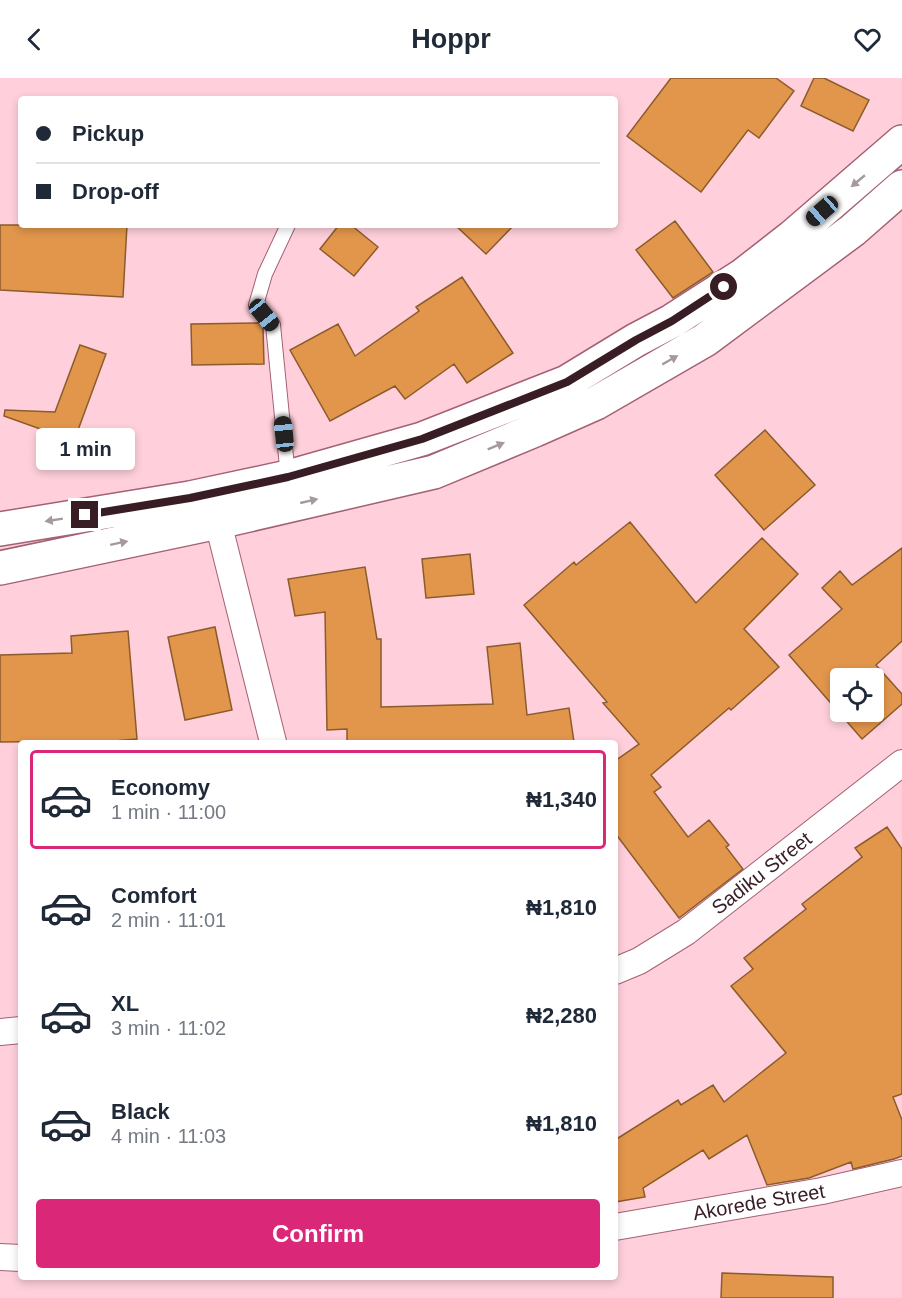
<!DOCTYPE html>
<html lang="en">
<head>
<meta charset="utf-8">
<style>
	body { margin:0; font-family:Helvetica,sans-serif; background:#f2f2f3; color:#1f2937; height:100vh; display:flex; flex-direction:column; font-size:22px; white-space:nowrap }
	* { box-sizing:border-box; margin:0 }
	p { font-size:20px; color:#747a83 }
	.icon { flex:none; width:33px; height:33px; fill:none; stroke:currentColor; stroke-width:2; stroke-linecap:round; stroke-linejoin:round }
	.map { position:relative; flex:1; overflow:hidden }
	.sheet { position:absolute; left:18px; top:662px; width:600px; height:540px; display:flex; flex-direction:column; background:#fff; border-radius:6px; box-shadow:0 3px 9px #0003 }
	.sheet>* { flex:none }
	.top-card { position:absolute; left:18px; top:18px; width:600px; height:132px; border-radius:6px; box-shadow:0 3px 9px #0003; display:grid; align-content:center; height:132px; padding:0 18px; background:#fff }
	.tools { position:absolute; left:830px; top:590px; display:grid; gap:12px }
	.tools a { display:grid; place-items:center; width:54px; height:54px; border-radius:6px; background:#fff; box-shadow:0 3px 9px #0003; font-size:30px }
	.end { position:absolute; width:27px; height:27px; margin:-14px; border:8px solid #391d24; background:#fff; box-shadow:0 0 0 3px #fff }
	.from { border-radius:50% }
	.bubble { position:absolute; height:42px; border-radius:6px; background:#fff; box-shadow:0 3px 9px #0003; font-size:20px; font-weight:800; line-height:42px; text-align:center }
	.car { position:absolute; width:18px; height:36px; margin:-18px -9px; border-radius:8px; box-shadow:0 0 4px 2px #0007; background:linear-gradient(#222 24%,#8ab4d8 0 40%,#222 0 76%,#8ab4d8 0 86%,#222 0) }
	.top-card b { display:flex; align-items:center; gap:21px; height:57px; font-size:22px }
	.top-card b+b { border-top:2px solid #e0e1e3 }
	.top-card i { width:15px; height:15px; background:#1f2937 }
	ul { padding:10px 0 0; list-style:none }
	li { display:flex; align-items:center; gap:18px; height:99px; margin:0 12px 9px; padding:0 6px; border:3px solid transparent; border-radius:6px }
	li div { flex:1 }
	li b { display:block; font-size:22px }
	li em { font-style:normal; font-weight:800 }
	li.current { border-color:#db2777 }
	li>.icon { width:54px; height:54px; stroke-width:1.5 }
	.button { display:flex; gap:12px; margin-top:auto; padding:12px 18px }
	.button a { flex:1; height:69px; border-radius:6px; background:#db2777; color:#fff; font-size:24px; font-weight:800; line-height:69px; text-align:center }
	header { display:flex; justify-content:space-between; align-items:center; height:78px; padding:0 18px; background:#fff; font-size:27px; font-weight:800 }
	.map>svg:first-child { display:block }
	.building { fill:#e2964c; stroke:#8b5b2c; stroke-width:1.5; fill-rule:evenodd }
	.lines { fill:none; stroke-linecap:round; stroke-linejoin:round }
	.service-casing { stroke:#a46173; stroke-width:16 }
	.minor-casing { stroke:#a46173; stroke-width:28 }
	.primary-casing { stroke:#a46173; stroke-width:36 }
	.service { stroke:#fff; stroke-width:14 }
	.minor { stroke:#fff; stroke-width:26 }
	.primary { stroke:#fff; stroke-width:33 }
	.oneway { fill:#a6999c }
	.route { stroke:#391d24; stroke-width:8 }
	.labels { text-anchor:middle; stroke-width:5; stroke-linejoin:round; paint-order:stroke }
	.street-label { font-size:20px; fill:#391d24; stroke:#f7e7ea }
</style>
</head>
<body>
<header><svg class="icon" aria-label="back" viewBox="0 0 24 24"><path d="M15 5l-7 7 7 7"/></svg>Hoppr<svg class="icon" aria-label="heart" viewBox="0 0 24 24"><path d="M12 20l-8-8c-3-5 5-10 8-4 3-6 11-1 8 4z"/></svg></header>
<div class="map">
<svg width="902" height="1220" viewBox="0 0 902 1220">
	<rect width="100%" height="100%" fill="#ffd0db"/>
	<!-- building -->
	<path class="building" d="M 671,0 L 776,0 L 794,13 L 759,60 L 748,52 L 701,114 L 627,58 Z
		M 814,0 L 824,0 L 869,22 L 853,53 L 801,28 Z
		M 675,143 L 713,194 L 673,220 L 636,172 Z
		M 0,147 L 127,147 L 123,219 L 0,212 Z
		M 339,147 L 351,147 L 378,169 L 354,198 L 320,171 Z
		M 455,147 L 514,147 L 486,176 Z
		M 462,199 L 513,275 L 467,305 L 454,286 L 405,321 L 395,308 L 330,343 L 290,272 L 338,246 L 355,278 L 419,233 L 416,229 Z
		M 259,245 L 263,249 L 264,286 L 192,287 L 191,246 Z
		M 80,267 L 106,276 L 74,363 L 4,338 L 5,332 L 55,334 Z
		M 765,352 L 815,407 L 764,452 L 715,397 Z
		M 630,444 L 696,525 L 762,460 L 798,496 L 744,551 L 779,589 L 731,632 L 729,630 L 651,697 L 661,709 L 654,714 L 688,759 L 709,742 L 729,767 L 726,769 L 743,791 L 679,840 L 615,755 L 615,683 L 639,666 L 603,625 L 607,624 L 524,527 L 574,484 L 576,487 Z
		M 902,470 L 902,563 L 876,587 L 902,616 L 902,626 L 862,661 L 789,577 L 842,531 L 822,510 L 840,493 L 852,507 ZM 840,600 L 873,600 L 873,633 L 840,633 Z
		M 470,476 L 474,516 L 426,520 L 422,481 Z
		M 365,489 L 377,561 L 381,561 L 381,629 L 493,626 L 487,569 L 520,565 L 527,637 L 569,630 L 574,664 L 347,664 L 347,651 L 327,652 L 325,534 L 295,538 L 288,501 Z
		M 215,549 L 232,632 L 185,642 L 168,559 Z
		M 128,553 L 137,661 L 103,664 L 80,664 L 79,663 L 0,664 L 0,577 L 72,575 L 71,558 Z
		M 887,749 L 902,771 L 902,1016 L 893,1019 L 902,1042 L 902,1078 L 894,1081 L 853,1091 L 851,1084 L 809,1100 L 767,1107 L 747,1057 L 709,1081 L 703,1072 L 643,1110 L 645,1119 L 615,1124 L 615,1062 L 678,1022 L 681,1027 L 713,1007 L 724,1024 L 786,975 L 731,908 L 753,891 L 744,880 L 806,831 L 802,826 L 862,779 L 855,770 Z
		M 722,1195 L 833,1199 L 833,1220 L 721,1220 Z"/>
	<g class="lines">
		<!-- service casing -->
		<g class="service-casing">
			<path id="service" d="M 288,147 L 265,196 L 256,227 L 273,247 L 288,399"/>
		</g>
		<!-- minor casing -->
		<g class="minor-casing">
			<g id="minor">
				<path d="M 218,444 L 273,664"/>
				<path id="s1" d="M 615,893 L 639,883 L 686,854 L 902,685"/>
				<path d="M 0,954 L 21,952"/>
				<path id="s2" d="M 615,1149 L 822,1113 L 902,1095"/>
				<path d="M 0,1179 L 21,1180"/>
			</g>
		</g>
		<!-- primary casing -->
		<g class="primary-casing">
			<path id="primary" d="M 0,451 L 190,420 L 288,399 L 422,361 L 567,304 L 636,262 L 672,243 L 742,198 L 792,159 L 902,64
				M 0,490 L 218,444 L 434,394 L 535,352 L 596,325 L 705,262 L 853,152 L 902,109"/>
		</g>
		<!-- service -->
		<use href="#service" class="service"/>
		<!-- minor -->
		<use href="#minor" class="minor"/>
		<!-- primary -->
		<use href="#primary" class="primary"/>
	</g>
	<!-- one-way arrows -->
	<defs><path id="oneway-solid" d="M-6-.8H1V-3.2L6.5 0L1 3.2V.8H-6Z" transform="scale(1.5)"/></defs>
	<g class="oneway">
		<use href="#oneway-solid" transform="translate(858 103) rotate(140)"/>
		<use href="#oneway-solid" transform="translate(670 282) rotate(-30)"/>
		<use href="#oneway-solid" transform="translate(496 368) rotate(-22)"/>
		<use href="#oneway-solid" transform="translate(309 423) rotate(-13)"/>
		<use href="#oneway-solid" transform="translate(54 442) rotate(171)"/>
		<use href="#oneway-solid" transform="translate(119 465) rotate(-12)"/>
	</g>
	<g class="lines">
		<!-- route -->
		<path class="route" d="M 85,437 L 190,420 L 288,399 L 422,361 L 567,304 L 636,262 L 672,243 L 724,209"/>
	</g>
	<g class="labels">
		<!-- street labels -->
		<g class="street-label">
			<text dy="7" stroke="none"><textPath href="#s1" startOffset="177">Sadiku Street</textPath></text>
			<text dy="7" stroke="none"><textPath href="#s2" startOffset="146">Akorede Street</textPath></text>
		</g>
	</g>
</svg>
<div class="tools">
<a><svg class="icon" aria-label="locate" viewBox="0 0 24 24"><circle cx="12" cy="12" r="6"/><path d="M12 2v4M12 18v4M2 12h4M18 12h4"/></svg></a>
</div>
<i class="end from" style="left:724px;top:209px"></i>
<i class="end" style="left:85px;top:437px"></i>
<div class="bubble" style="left:36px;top:350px;width:99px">1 min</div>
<i class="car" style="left:822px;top:133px;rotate:229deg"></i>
<i class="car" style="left:264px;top:237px;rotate:141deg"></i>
<i class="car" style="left:284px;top:356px;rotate:354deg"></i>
<div class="top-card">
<b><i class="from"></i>Pickup</b>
<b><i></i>Drop-off</b>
</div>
<section class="sheet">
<ul>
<li class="current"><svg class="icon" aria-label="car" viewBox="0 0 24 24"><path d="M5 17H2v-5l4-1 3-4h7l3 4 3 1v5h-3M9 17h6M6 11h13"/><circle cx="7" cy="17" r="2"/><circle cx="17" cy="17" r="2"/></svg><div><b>Economy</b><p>1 min · 11:00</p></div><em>₦1,340</em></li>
<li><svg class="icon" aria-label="car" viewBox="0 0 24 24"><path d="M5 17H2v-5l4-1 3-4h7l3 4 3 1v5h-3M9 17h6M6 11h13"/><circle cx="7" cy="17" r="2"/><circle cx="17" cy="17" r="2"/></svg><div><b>Comfort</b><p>2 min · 11:01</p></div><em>₦1,810</em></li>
<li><svg class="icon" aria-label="car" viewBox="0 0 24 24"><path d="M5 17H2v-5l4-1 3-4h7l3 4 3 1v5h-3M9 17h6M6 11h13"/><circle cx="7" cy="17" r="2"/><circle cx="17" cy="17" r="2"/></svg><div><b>XL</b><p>3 min · 11:02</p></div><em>₦2,280</em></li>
<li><svg class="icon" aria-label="car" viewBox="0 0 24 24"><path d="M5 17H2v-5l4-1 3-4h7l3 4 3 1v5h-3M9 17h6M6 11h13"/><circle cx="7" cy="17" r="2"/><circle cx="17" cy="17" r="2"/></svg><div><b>Black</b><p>4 min · 11:03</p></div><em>₦1,810</em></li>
</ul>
<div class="button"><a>Confirm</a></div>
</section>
</div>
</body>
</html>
